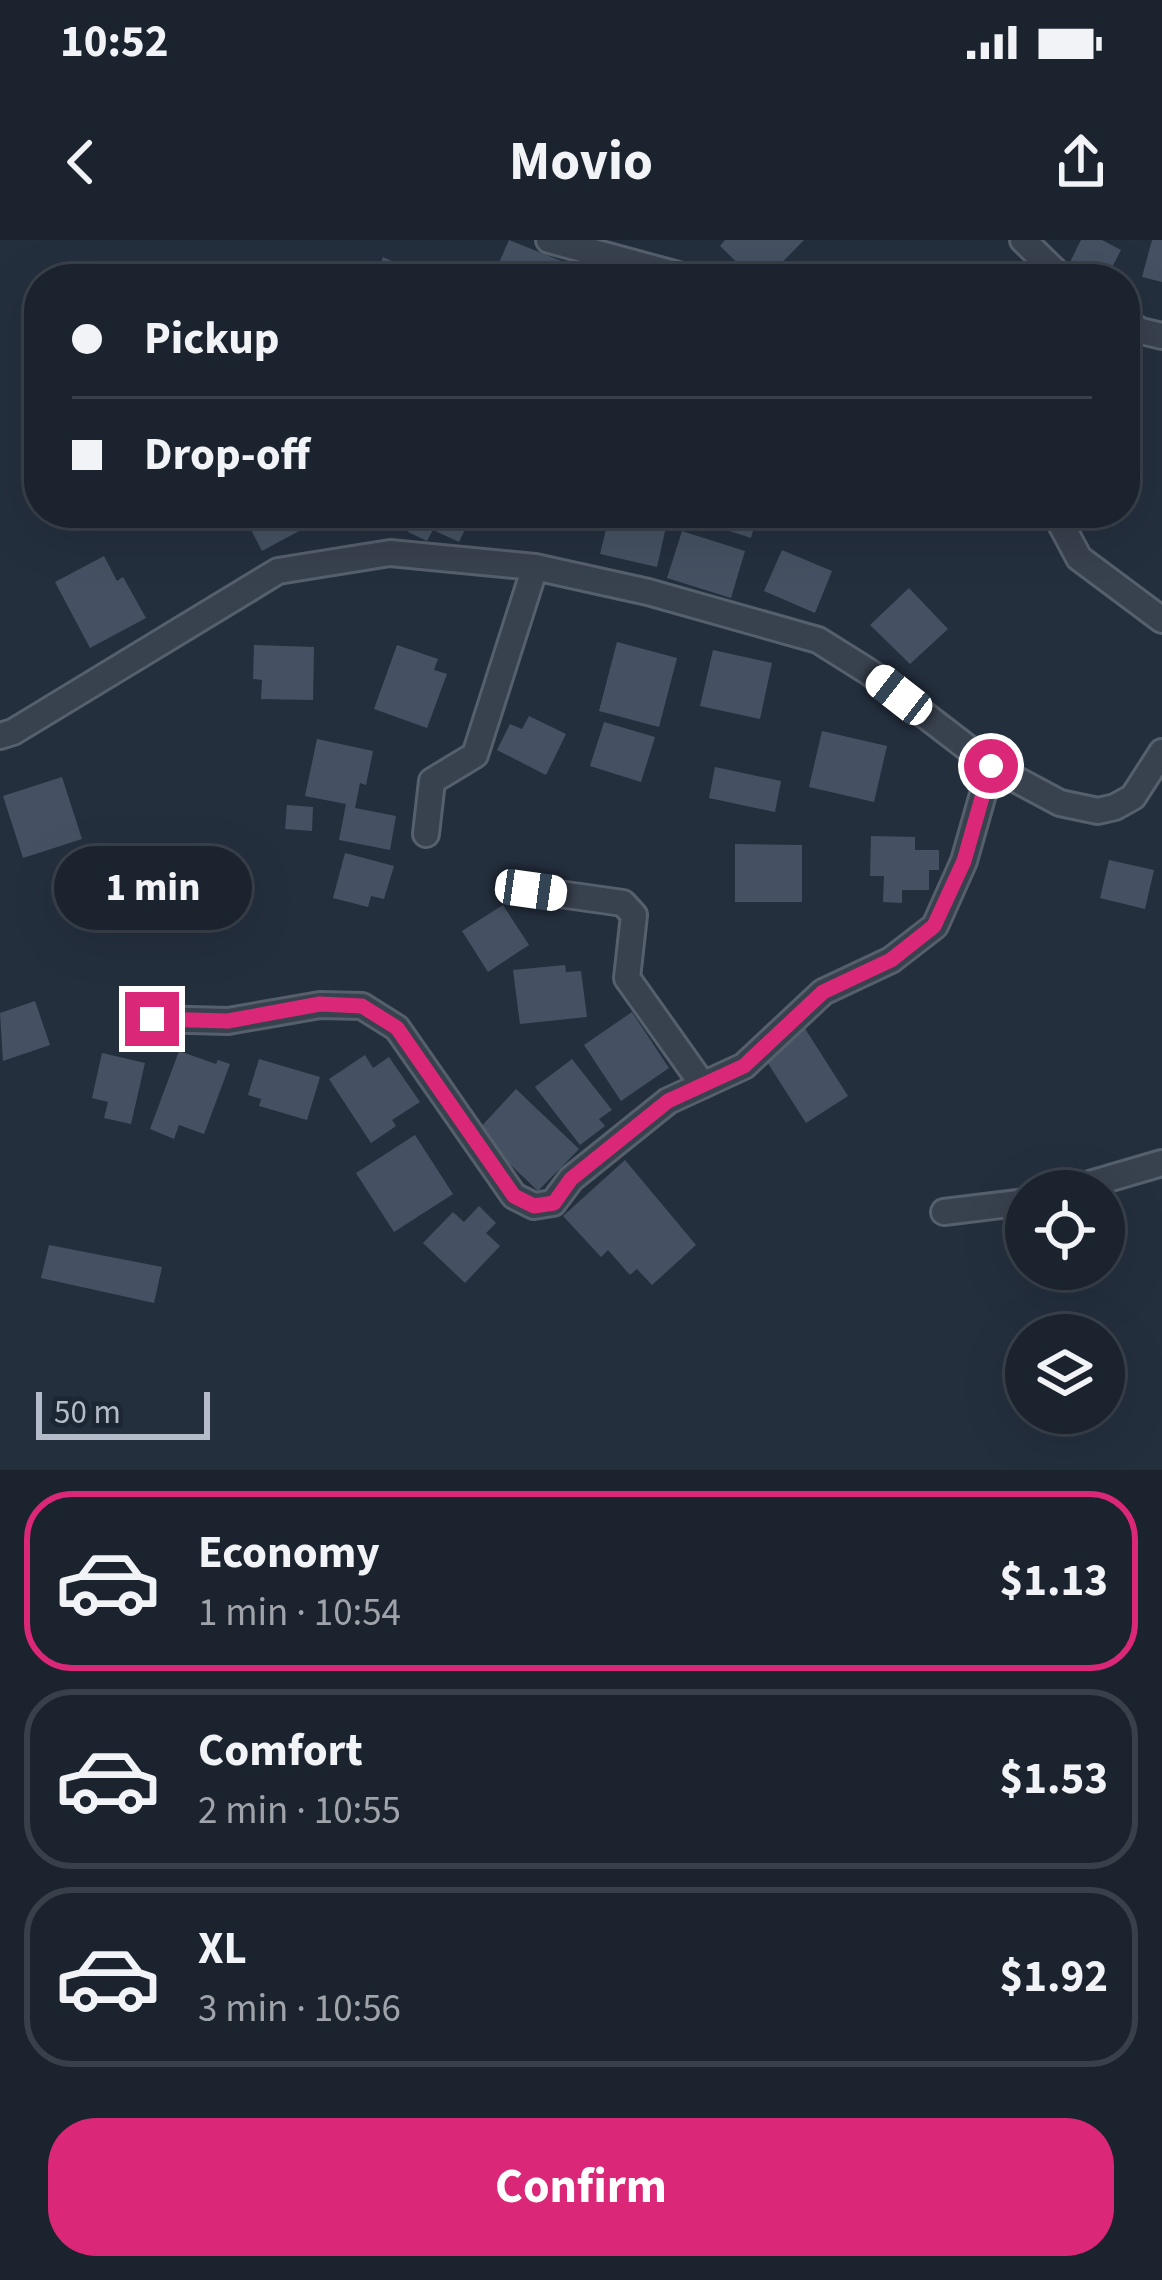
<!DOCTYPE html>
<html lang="en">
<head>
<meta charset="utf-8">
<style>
	body { margin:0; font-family:"Source Sans 3",sans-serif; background:#282f3a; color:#f1f3f6; height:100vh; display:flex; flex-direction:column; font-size:45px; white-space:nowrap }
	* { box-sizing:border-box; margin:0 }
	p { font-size:39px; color:#a0a4aa }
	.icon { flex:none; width:66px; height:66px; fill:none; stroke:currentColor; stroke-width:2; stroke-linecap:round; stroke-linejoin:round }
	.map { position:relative; height:1230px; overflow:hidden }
	.sheet { display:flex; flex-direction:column; background:#1b232e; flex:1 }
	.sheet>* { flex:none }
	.top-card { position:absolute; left:24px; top:24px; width:1116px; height:264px; border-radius:48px; box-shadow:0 12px 48px #0002,0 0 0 3px #39404a; display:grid; align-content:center; height:264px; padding:0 48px; background:#1b232e }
	.buttons { position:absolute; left:1005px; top:930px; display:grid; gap:24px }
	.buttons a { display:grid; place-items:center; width:120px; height:120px; border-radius:50%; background:#1b232e; box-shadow:0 12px 48px #0002,0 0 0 3px #39404a; font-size:60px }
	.scale { position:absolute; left:36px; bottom:30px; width:174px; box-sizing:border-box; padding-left:12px; border:6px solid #b4bcc9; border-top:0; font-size:33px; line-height:42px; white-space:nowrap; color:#b4bcc9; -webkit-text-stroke:9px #1d2633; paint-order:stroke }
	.end { position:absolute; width:54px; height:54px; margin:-27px; border:15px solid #db2777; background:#fff; box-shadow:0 0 0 6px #fff }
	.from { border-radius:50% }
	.bubble { position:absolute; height:84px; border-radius:42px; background:#1b232e; box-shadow:0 12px 48px #0002,0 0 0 3px #39404a; font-size:39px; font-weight:700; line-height:84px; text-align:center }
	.car { position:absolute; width:36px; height:72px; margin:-36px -18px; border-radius:15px; box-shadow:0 0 9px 3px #0007; background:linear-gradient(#fff 24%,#345 0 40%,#fff 0 76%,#345 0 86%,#fff 0) }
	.top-card b { display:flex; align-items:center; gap:42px; height:114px; font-size:45px }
	.top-card b+b { border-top:3px solid #39404a }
	.top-card i { width:30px; height:30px; background:#f1f3f6 }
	ul { padding:21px 0 0; list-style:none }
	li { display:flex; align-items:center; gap:36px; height:180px; margin:0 24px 18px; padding:0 24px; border:6px solid #39404a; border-radius:48px }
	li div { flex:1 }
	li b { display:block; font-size:45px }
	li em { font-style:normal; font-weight:700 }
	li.on { border-color:#db2777 }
	li>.icon { width:108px; height:108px; stroke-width:1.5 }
	.primary-button { display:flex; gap:24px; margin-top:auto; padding:24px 48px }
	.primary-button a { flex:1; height:138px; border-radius:48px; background:#db2777; color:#fff; font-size:48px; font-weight:700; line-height:138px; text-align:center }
	.status { display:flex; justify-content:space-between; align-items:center; height:84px; padding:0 60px; background:#1b232e; direction:ltr }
	.status svg { height:33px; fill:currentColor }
	header { display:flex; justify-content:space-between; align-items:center; height:156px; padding:0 48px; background:#1b232e; font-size:54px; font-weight:700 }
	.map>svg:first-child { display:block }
	.building { fill:#455162 }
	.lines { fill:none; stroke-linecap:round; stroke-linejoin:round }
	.minor-casing { stroke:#565f6c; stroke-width:30 }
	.minor { stroke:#38414e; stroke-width:24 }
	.route { stroke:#db2777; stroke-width:15 }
</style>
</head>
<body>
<div class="status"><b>10:52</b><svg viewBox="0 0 49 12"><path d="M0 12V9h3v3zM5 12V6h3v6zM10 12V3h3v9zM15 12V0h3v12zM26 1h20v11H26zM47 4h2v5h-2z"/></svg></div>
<header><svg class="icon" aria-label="back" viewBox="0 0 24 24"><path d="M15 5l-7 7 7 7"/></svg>Movio<svg class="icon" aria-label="share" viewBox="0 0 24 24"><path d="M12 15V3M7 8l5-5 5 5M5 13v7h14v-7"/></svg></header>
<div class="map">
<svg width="1162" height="1230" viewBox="0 0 1162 1230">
	<rect width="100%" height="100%" fill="#242f3e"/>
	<!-- building -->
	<path class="building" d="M 509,0 L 584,30 L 580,39 L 492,39 Z
		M 725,0 L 804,0 L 766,39 L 754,39 L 720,6 Z
		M 1081,0 L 1102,0 L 1121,10 L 1106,39 L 1074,39 L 1064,34 Z
		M 1152,0 L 1162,0 L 1162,42 L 1142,37 Z
		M 383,17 L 432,39 L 374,39 Z
		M 242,273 L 309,273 L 314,283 L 262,311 Z
		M 408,273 L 473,273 L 459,302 L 433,290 L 427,301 L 408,292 L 416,277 Z
		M 610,273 L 650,273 L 668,278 L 657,327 L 600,314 Z
		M 688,273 L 758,273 L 751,298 L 686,277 Z
		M 682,291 L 745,311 L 731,358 L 667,338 Z
		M 782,310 L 832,331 L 815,373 L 764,351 Z
		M 104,316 L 117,341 L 123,337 L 146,378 L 90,408 L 55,342 Z
		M 909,348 L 948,389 L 910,424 L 870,385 Z
		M 617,402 L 677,418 L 659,487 L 599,471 Z
		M 254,405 L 314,407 L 313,460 L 261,459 L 262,440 L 253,439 Z
		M 397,405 L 438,419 L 434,430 L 447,434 L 427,488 L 374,469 Z
		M 713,410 L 772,423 L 760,479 L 700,466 Z
		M 529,476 L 566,494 L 546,535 L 497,510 L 510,484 L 522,489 Z
		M 604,482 L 655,497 L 641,542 L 590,526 Z
		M 822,491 L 887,506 L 874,562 L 809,547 Z
		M 317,499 L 373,511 L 366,545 L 360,543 L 355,568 L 396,576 L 390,610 L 339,600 L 346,564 L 305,556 Z
		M 715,527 L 781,541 L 775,572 L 709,558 Z
		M 62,537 L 82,599 L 23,618 L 3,556 Z
		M 287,565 L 313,567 L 312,591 L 285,589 Z
		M 871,596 L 915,597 L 915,610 L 939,610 L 939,630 L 929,630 L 929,650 L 902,650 L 902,663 L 883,662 L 884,636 L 870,636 Z
		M 735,604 L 802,605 L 802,662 L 735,662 Z
		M 345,613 L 394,626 L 384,659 L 371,656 L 368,667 L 333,658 Z
		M 1109,620 L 1154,630 L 1145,669 L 1100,658 Z
		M 81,625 L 142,625 L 142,676 L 81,676 Z
		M 503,665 L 529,705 L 488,732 L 462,691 Z
		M 565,725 L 566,732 L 581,731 L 587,777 L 520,784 L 513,730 Z
		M 35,761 L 50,805 L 3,821 L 0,773 Z
		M 632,772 L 669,828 L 621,861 L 584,805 Z
		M 804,787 L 848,856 L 806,883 L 762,814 Z
		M 179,811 L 216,824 L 218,820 L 230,824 L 204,894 L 179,885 L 174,899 L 150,889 Z
		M 102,813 L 145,823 L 131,884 L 104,878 L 108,862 L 92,858 Z
		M 365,815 L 373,828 L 389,817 L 420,862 L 392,880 L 396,886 L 371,903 L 329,839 Z
		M 259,819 L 320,837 L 307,880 L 259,866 L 261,859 L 248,855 Z
		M 572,819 L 612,870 L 599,879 L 605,886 L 580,905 L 535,847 Z
		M 516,849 L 579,909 L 538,951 L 476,892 Z
		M 415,895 L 453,954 L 394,992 L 356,933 Z
		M 625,920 L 696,1005 L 652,1045 L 637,1029 L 630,1035 L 608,1010 L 601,1017 L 563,976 Z
		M 479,966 L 496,983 L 486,993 L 500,1006 L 465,1043 L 423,1003 L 453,972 L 464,982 Z
		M 49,1005 L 162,1027 L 154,1063 L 41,1038 Z"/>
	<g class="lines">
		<!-- minor casing -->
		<g class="minor-casing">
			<path id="minor" d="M 549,0 L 693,39
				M 1023,0 L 1063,39
				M 1125,82 L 1141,91 L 1162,96
				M 1055,273 L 1079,318 L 1162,380
				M 0,496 L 13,492 L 278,331 L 390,313 L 535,327 L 648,352 L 818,400 L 869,432 L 991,526 L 1060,563 L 1098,571 L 1115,567 L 1133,557 L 1162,512
				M 426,594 L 432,541 L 475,515 L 535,327
				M 531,650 L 623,663 L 634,675 L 627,738 L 703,845
				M 152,779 L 228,781 L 320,765 L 362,766 L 397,788 L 514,956 L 534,966 L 553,963 L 571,939 L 668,861 L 744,826 L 823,752 L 891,720 L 935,686 L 964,621 L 991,526
				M 1066,951 L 1162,923
				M 944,972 L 1026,962"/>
		</g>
		<!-- minor -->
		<use href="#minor" class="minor"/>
	</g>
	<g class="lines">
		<!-- route -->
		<path class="route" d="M 152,779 L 228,781 L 320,764 L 362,766 L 397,788 L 514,956 L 534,966 L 554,963 L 571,939 L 668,861 L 744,826 L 823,752 L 891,720 L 934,686 L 964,621 L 991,526"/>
	</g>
</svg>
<div class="buttons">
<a><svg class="icon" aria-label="locate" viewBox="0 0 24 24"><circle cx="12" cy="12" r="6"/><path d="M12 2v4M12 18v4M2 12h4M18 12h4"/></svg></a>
<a><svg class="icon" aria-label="layers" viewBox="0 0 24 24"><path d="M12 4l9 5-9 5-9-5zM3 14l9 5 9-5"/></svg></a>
</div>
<div class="scale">50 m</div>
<i class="end from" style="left:991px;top:526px"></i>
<i class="end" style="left:152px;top:779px"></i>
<div class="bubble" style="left:54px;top:606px;width:198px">1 min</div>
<i class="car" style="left:899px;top:455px;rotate:308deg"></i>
<i class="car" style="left:531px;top:650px;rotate:98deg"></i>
<div class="top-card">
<b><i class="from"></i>Pickup</b>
<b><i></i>Drop-off</b>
</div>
</div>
<section class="sheet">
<ul>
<li class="on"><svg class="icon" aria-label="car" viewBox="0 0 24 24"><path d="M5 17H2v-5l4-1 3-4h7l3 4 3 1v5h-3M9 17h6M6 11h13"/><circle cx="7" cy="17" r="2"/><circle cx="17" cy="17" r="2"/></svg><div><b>Economy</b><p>1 min · 10:54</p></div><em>$1.13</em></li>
<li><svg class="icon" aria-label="car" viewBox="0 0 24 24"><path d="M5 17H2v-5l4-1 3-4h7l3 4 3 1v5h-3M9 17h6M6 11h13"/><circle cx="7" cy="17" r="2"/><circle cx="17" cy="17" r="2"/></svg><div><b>Comfort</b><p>2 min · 10:55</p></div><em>$1.53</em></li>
<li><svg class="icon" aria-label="car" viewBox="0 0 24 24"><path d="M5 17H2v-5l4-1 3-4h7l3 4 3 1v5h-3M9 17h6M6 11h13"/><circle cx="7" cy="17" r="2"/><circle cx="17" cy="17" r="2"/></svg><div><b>XL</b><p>3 min · 10:56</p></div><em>$1.92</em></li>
</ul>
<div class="primary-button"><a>Confirm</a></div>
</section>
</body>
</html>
